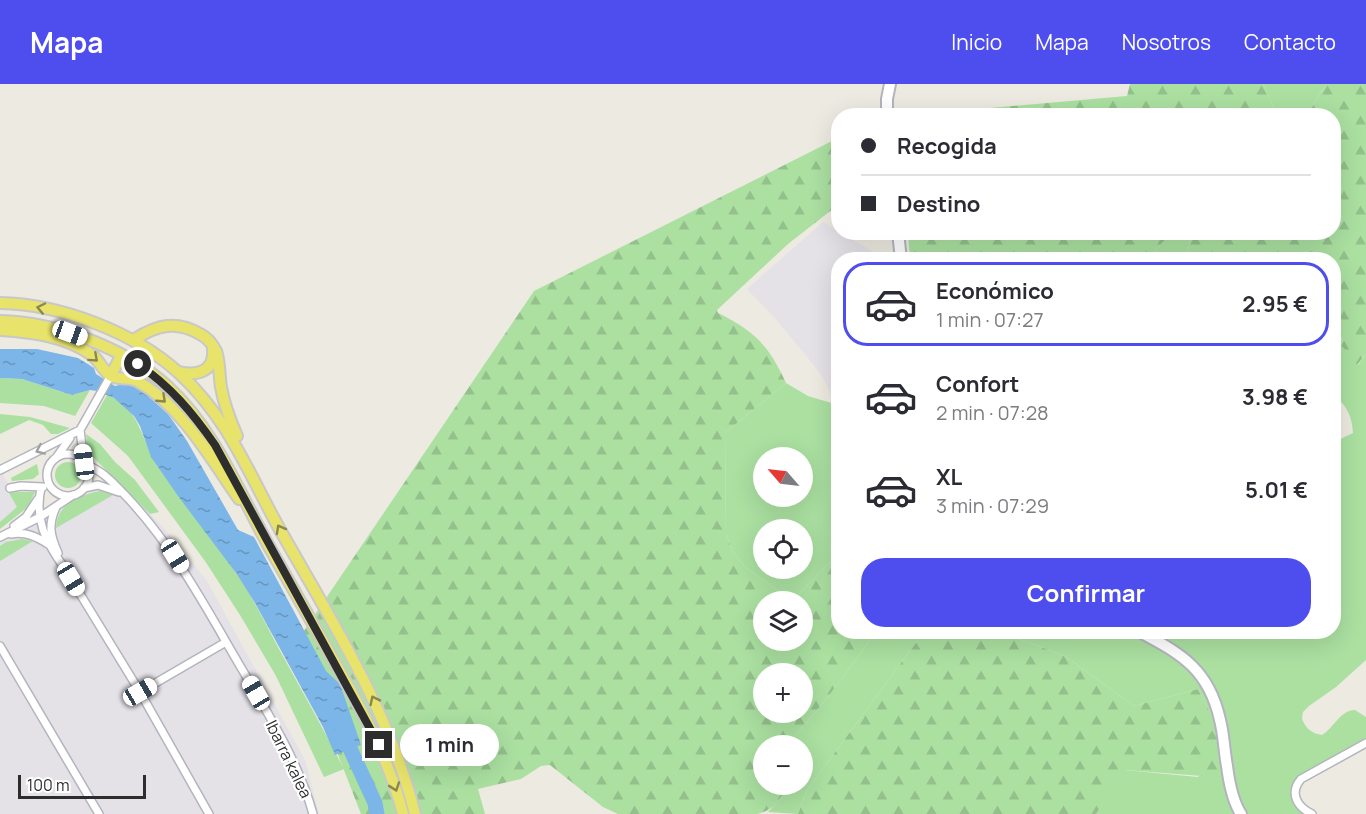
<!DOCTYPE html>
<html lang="es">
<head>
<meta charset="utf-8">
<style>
	body { margin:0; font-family:Manrope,sans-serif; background:#f2f2f3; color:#2b2b33; height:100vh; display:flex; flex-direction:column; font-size:22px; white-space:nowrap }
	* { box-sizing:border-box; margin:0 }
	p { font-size:20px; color:#7c7c81 }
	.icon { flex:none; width:33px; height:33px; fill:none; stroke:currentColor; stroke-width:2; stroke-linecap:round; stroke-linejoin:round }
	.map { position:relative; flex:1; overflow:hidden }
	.side { position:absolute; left:831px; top:168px; width:510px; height:387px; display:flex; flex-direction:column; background:#fff; border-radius:24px; box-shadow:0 6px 24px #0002 }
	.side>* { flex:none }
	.top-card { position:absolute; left:831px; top:24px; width:510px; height:132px; border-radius:24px; box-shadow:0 6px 24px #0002; display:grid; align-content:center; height:132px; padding:0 30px; background:#fff }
	.needle { width:39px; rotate:298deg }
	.controls { position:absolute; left:753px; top:363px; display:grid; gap:12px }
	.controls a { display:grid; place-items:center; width:60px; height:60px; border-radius:50%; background:#fff; box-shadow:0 6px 24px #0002; font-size:30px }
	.scale { position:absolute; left:18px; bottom:15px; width:128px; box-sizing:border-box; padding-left:6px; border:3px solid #2d2d2d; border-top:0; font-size:16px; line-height:21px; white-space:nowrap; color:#2d2d2d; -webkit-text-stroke:4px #fff; paint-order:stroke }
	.end { position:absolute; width:27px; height:27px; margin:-14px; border:8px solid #2d2d2d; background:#fff; box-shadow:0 0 0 3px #fff }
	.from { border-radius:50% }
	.bubble { position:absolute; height:42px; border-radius:21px; background:#fff; box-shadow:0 6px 24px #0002; font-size:20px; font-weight:700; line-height:42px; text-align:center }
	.car { position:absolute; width:18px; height:36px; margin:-18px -9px; border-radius:8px; box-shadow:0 0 4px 2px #0007; background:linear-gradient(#fff 24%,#345 0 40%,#fff 0 76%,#345 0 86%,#fff 0) }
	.top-card b { display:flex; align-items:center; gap:21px; height:57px; font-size:22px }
	.top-card b+b { border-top:2px solid #e1e1e2 }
	.top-card i { width:15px; height:15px; background:#2b2b33 }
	ul { padding:10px 0 0; list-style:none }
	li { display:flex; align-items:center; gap:18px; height:84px; margin:0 12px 9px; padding:0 18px; border:3px solid transparent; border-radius:24px }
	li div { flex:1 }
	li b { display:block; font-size:22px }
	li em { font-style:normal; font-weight:700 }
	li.current { border-color:#4e4dee }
	li>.icon { width:54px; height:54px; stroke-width:1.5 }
	.button { display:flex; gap:12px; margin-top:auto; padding:12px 30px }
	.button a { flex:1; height:69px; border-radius:24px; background:#4e4dee; color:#fff; font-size:24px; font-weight:700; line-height:69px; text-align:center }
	header { display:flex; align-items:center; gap:36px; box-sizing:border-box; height:84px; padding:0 30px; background:#4e4dee; color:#fff }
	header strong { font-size:28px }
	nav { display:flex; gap:33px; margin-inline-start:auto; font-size:21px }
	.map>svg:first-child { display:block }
	.industrial { fill:#e4e1e7 }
	.grass { fill:#abe0a1; fill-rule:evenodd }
	.forest { fill:url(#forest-firs); fill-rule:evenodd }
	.water { fill:url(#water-ripples) }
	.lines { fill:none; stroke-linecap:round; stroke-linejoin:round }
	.river { stroke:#7cb6e8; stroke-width:15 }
	.street-casing { stroke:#b4b4bf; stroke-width:10 }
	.secondary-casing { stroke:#b4b4bf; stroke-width:14 }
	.primary-casing { stroke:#c8c8c8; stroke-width:14 }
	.street { stroke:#fff; stroke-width:7 }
	.secondary { stroke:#fff; stroke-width:10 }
	.primary { stroke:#e8e36b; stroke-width:10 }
	.oneway { stroke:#8a884c }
	.oneway2 { stroke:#a0a0a0 }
	.route { stroke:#2d2d2d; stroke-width:8 }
	.labels { text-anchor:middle; stroke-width:4.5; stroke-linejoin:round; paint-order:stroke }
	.street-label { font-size:16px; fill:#2d2d2d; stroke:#fff }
</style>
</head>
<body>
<header>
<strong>Mapa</strong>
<nav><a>Inicio</a><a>Mapa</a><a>Nosotros</a><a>Contacto</a></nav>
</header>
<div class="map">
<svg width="1366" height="730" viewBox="0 0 1366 730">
	<defs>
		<pattern id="forest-firs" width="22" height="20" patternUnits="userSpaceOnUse" patternTransform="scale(1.5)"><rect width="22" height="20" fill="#abe0a1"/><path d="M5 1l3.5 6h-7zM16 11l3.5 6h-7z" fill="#93c08b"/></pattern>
		<pattern id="water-ripples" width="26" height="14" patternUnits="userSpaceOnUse" patternTransform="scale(1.5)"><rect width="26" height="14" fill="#7cb6e8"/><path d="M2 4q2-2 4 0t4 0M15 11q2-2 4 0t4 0" fill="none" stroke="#6694bc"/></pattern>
	</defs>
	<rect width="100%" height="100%" fill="#edeae1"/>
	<!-- industrial -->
	<path class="industrial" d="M 823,138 L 885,175 L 838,176 L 838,316 L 833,315 L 822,292 L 804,269 L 773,232 L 747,205 Z
		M 0,386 L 23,425 L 0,441 Z
		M 118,397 L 163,443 L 207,497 L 305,676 L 319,730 L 0,730 L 0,456 L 12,454 L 76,413 Z"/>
	<!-- grass -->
	<path class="grass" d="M 1263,0 L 1326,0 L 1311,25 L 1280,32 L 1277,31 Z
		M 1171,149 L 1188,149 L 1190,158 L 1186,175 L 1147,176 Z
		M 1334,234 L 1343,259 L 1341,260 L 1358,281 L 1366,270 L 1366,576 L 1336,603 L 1309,622 L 1303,628 L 1302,634 C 1304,643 1312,650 1322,651 C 1334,644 1340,626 1355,626 L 1366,633 L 1366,656 L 1323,679 L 1293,700 L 1300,727 L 1305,730 L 1096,730 L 1124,686 L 1198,693 L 1223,661 L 1211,630 L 1198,605 L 1134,622 L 1065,572 L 1001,548 L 1334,548 L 1334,358 L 1353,349 C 1352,333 1347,320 1334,313 Z
		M 0,294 L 22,295 L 72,311 L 90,306 L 75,332 L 44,322 L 0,319 Z
		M 786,299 L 808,312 L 838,321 L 838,470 L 795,514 L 777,506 L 744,482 L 733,468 L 726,450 L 725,349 ZM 764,374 L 802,374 L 802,412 L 764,412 ZM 764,446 L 802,446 L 802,484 L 764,484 Z
		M 107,311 C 142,325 140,356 158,383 C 183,419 211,453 236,489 C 253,513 265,539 279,565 C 301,605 323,644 344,685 L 324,693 L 276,592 L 240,531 L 205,477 L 128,372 L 91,339 Z
		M 0,330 L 30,333 L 70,344 L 58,350 L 51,350 L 43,341 L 29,336 L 0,350 Z
		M 86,350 L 100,360 L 115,378 L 135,396 L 159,428 L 150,430 L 88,368 Z
		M55 391a13 13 0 1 1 26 0a13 13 0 1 1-26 0Z
		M 37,380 L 39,390 L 33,395 L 12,397 L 11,394 Z
		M 100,407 L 113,411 L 56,444 C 58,419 77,412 100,407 Z
		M 19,408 L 35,408 L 28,423 L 0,445 L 0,438 L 17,423 L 9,409 Z
		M 22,455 L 33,457 L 0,477 L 0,462 L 6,458 Z
		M 876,548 L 924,548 L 807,706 L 798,730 L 768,728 L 781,714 L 786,701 L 802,700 L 802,662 L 792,661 L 792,656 L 828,613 Z"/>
	<!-- forest -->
	<path class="forest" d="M 1130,0 L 1263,0 L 1277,31 L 909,31 L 1127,12 Z
		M 1326,0 L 1366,0 L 1366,270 L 1357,281 L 1341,261 L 1343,258 L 1334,234 L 1334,176 L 1186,175 L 1190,158 L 1188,149 L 1334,148 L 1334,32 L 1280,31 L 1311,25 Z
		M 838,54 L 838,121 L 788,160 L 717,226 L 718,229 C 755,247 769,262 786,299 L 725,349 L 726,450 L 733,468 L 744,482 L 777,506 L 795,514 L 838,470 L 838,548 L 876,548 L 828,613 L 792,656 L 792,661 L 764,662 L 764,700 L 786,701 C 783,715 772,727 757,730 L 618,730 L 603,723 L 550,681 L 541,682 L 521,695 L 478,705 L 485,730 L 361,730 L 295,560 L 534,207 ZM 764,518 L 802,518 L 802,556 L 764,556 ZM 764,590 L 802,590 L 802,628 L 764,628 Z
		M 908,149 L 908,148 L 1171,149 L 1147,176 L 910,175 Z
		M 924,548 L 1001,548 L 1065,572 L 1134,622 L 1198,605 L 1211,630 L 1223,661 L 1228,694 L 1125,686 L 1096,730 L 798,730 L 807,706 Z"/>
	<!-- water -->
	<path class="water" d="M 0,265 L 37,265 L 78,274 L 94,284 L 96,290 L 115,302 L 129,299 L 137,302 L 168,330 L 187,357 L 238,446 L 254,453 L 326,587 L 340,600 L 361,661 L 335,671 L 323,643 L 255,519 L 236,489 L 178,412 L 151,373 L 140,342 L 134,332 L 114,314 L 97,307 L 90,306 L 72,311 L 22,295 L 0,294 Z"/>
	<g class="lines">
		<!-- river -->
		<path class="river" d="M 342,647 L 375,719 L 377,730"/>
		<!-- street casing -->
		<g class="street-casing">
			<path id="street" d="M 80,346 L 84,378
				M47 391a21 21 0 1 1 42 0a21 21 0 1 1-42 0Z
				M 56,374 L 70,354
				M 85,380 C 104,388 110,396 124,410 C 171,459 203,518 236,575 C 265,625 298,675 313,730
				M 0,386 L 80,346 L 111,291
				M 10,404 L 21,402 L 43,403
				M 41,404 C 34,435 46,458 63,482 L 140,608 L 209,730
				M 84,404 L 98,401 L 119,408
				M 56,423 C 48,441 50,451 58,469
				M 14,442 L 26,433 L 38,415
				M 11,450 C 25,447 37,453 48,460
				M 0,453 L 40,433 L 73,411
				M 0,562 L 99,730
				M 140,608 L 226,558
				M 1312,730 C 1297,723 1289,709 1301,695 L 1366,659"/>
		</g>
		<!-- secondary casing -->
		<g class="secondary-casing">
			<path id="secondary" d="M 887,32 L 887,15 L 890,0
				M 898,148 L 901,176
				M 1140,548 C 1182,570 1209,586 1220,636 C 1224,651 1224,666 1227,682 C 1229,698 1232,716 1241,730"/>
		</g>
		<!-- primary casing -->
		<g class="primary-casing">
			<path id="primary" d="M 0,219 C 60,220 134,248 179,289 C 228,334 248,388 279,444 C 331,536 389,626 415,730
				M 0,237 C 56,238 125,264 167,302 C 216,347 239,409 271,466 C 292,503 313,540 334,577 C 362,626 389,675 403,730
				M 0,246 C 31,248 66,252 92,271 C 99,276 103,287 111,292 C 118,296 130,293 137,297 C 181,321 211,375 239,415
				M 135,255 C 157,241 176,236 200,250 C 208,254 212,259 216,267 C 220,278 219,291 221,303 C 224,321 230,336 237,352
				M 179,288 C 196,292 215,288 213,266
				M 111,291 L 119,276"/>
		</g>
		<!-- street -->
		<use href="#street" class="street"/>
		<!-- secondary -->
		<use href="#secondary" class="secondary"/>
		<!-- primary -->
		<use href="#primary" class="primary"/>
	</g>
	<!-- one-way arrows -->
	<defs><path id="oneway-chevron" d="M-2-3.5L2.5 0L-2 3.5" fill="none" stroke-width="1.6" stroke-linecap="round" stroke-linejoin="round" transform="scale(1.5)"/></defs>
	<g class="oneway">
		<use href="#oneway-chevron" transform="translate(41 224) rotate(-168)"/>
		<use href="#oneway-chevron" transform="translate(94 274) rotate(42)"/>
		<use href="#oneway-chevron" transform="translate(162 315) rotate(43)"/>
		<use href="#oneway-chevron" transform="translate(280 445) rotate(-119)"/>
		<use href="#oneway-chevron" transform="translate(374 616) rotate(-116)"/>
		<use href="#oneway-chevron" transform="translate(395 703) rotate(71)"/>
	</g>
	<use class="oneway2" href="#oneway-chevron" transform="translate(40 366) rotate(156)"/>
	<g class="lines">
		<!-- route -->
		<path class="route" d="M 138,280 C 171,303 192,328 215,361 L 379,661"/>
	</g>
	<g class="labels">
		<!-- street labels -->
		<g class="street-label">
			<text transform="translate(289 675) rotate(64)" y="6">Ibarra kalea</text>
		</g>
	</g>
</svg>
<div class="controls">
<a><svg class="needle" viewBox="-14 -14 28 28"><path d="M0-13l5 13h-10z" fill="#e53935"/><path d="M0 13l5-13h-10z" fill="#7c7c81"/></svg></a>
<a><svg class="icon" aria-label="locate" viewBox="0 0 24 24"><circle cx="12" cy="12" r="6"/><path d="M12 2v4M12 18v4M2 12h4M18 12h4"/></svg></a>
<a><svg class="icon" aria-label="layers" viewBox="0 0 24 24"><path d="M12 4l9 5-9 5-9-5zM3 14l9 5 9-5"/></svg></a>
<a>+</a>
<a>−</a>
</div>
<div class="scale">100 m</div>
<i class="end from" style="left:138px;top:280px"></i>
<i class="end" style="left:379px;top:661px"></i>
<div class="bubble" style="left:400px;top:640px;width:99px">1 min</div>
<i class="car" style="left:70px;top:249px;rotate:110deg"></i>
<i class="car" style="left:84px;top:378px;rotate:353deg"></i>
<i class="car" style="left:175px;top:472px;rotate:148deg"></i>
<i class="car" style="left:71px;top:495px;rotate:149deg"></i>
<i class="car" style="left:140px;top:608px;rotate:60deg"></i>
<i class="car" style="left:256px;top:609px;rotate:330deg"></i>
<div class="top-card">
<b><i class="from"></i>Recogida</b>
<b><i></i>Destino</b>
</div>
<section class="side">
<ul>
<li class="current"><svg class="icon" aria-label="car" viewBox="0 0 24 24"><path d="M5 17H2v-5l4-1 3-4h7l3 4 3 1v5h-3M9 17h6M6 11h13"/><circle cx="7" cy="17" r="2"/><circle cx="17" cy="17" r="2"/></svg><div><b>Económico</b><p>1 min · 07:27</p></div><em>2.95 €</em></li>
<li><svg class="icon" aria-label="car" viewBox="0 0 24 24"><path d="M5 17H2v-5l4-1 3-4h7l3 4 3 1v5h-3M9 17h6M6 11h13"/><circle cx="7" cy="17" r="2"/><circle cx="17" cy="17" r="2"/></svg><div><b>Confort</b><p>2 min · 07:28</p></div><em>3.98 €</em></li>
<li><svg class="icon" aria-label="car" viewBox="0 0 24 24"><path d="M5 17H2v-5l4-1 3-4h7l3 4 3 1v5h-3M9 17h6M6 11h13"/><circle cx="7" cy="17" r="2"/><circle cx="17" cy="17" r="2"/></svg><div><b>XL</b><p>3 min · 07:29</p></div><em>5.01 €</em></li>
</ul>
<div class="button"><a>Confirmar</a></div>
</section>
</div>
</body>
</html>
